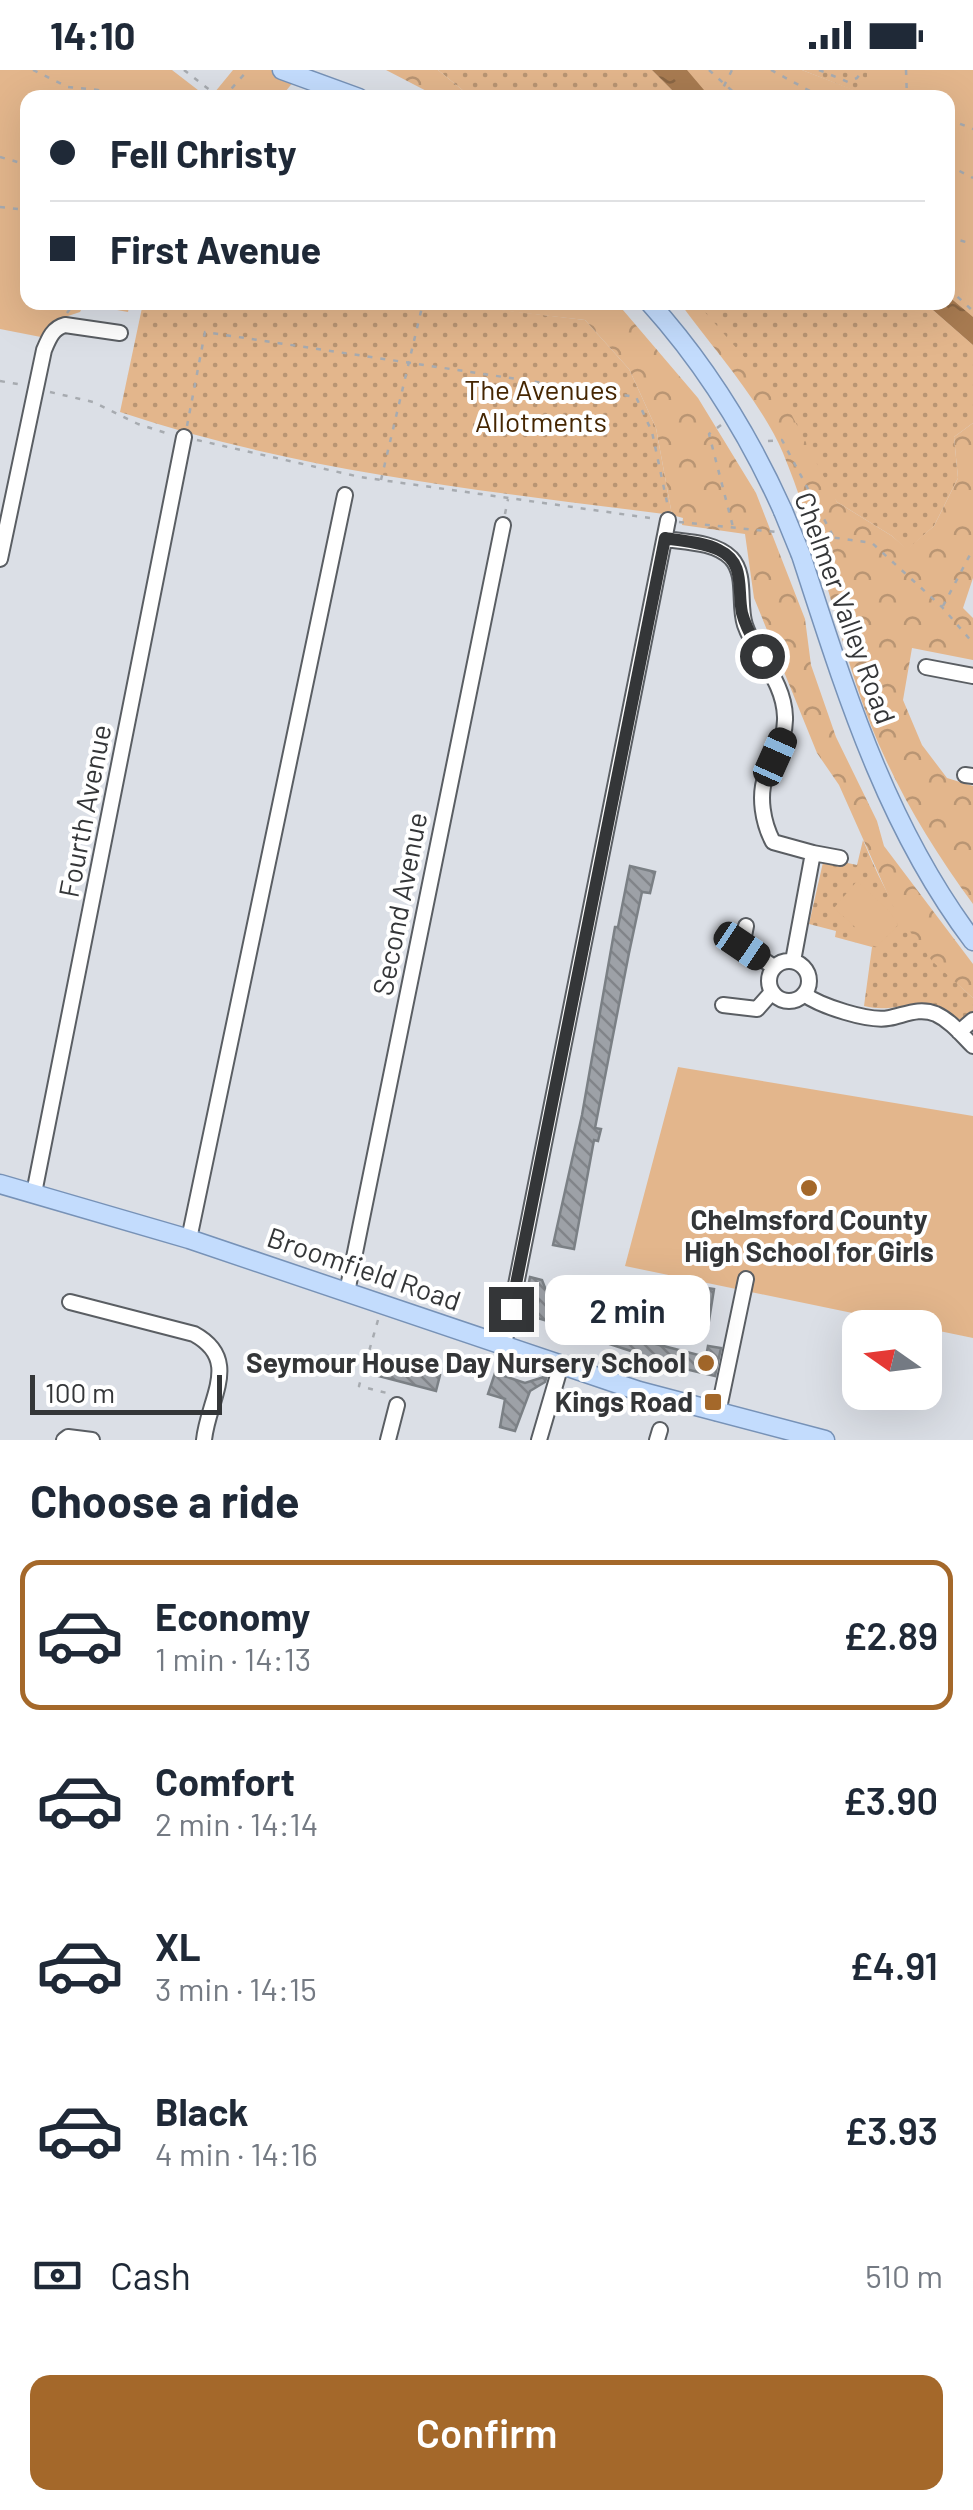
<!DOCTYPE html>
<html lang="en">
<head>
<meta charset="utf-8">
<style>
	body { margin:0; font-family:Barlow,sans-serif; background:#f2f2f3; color:#1f2937; height:100vh; display:flex; flex-direction:column; font-size:38px; white-space:nowrap }
	* { box-sizing:border-box; margin:0 }
	p { font-size:32px; color:#747a83 }
	.icon { flex:none; width:55px; height:55px; fill:none; stroke:currentColor; stroke-width:2; stroke-linecap:round; stroke-linejoin:round }
	.map { position:relative; height:1370px; overflow:hidden }
	.side { display:flex; flex-direction:column; background:#fff; flex:1 }
	.side>* { flex:none }
	.guide { position:absolute; left:20px; top:20px; width:935px; height:220px; border-radius:20px; box-shadow:0 10px 40px #0002; display:grid; align-content:center; height:220px; padding:0 30px; background:#fff }
	.needle { width:65px; rotate:284deg }
	.controls { position:absolute; left:842px; top:1240px; display:grid; gap:20px }
	.controls a { display:grid; place-items:center; width:100px; height:100px; border-radius:20px; background:#fff; box-shadow:0 10px 40px #0002; font-size:50px }
	.scale { position:absolute; left:30px; bottom:25px; width:192px; box-sizing:border-box; padding-left:10px; border:5px solid #343638; border-top:0; font-size:28px; line-height:35px; white-space:nowrap; color:#343638; -webkit-text-stroke:8px #fff; paint-order:stroke }
	.end { position:absolute; width:45px; height:45px; margin:-22px; border:12px solid #343638; background:#fff; box-shadow:0 0 0 5px #fff }
	.from { border-radius:50% }
	.bubble { position:absolute; height:70px; border-radius:20px; background:#fff; box-shadow:0 10px 40px #0002; font-size:32px; font-weight:600; line-height:70px; text-align:center }
	.car { position:absolute; width:30px; height:60px; margin:-30px -15px; border-radius:12px; box-shadow:0 0 8px 2px #0007; background:linear-gradient(#222 24%,#8ab4d8 0 40%,#222 0 76%,#8ab4d8 0 86%,#222 0) }
	.guide b { display:flex; align-items:center; gap:35px; height:95px; font-size:38px }
	.guide b+b { border-top:2px solid #e0e1e3 }
	.guide i { width:25px; height:25px; background:#1f2937 }
	ul { padding:0; list-style:none }
	li { display:flex; align-items:center; gap:30px; height:150px; margin:0 20px 15px; padding:0 10px; border:5px solid transparent; border-radius:20px }
	li div { flex:1 }
	li b { display:block; font-size:38px }
	li em { font-style:normal; font-weight:600 }
	li.active { border-color:#a4682a }
	li>.icon { width:90px; height:90px; stroke-width:1.5 }
	h2 { padding:0 30px; font-size:45px; line-height:120px }
	.pay { display:flex; align-items:center; gap:25px; height:110px; padding:0 30px; font-size:38px }
	.pay p { margin-inline-start:auto }
	.action { display:flex; gap:20px; margin-top:auto; padding:20px 30px }
	.action a { flex:1; height:115px; border-radius:20px; background:#a4682a; color:#fff; font-size:40px; font-weight:600; line-height:115px; text-align:center }
	.status { display:flex; justify-content:space-between; align-items:center; height:70px; padding:0 50px; background:#fff; direction:ltr }
	.status svg { height:28px; fill:currentColor }
	.map>svg:first-child { display:block }
	.grass { fill:url(#grass-dots) }
	.forest { fill:url(#forest-crowns) }
	.park { fill:#e3b68c }
	.water { fill:url(#water-ripples) }
	.building { fill:url(#building-back-hatch); stroke:#7b8085; stroke-width:2.5 }
	.lines { fill:none; stroke-linecap:round; stroke-linejoin:round }
	.minor-casing { stroke:#5a5e63; stroke-width:18 }
	.major-casing { stroke:#7792b7; stroke-width:21 }
	.path { stroke:#a7abb0; stroke-width:2.5; stroke-dasharray:5 8; stroke-linecap:butt }
	.minor { stroke:#fff; stroke-width:14 }
	.major { stroke:#c3dcfd; stroke-width:18 }
	.major-bridge-casing { stroke:#7792b7; stroke-width:21; stroke-linecap:butt }
	.major-bridge { stroke:#c3dcfd; stroke-width:18 }
	.route { stroke:#343638; stroke-width:12 }
	.poi-dot { fill:#a4682a; stroke:#fff; stroke-width:4 }
	.labels { text-anchor:middle; stroke-width:8; stroke-linejoin:round; paint-order:stroke }
	.park-label { font-size:28px; fill:#452602; stroke:#fff }
	.street-label { font-size:28px; fill:#343638; stroke:#fff }
	.poi-label { font-size:28px; font-weight:bold; fill:#343638; stroke:#fff; text-anchor:end }
</style>
</head>
<body>
<div class="status"><b>14:10</b><svg viewBox="0 0 49 12"><path d="M0 12V9h3v3zM5 12V6h3v6zM10 12V3h3v9zM15 12V0h3v12zM26 1h20v11H26zM47 4h2v5h-2z"/></svg></div>
<div class="map">
<svg width="973" height="1370" viewBox="0 0 973 1370">
	<defs>
		<pattern id="grass-dots" width="8" height="8" patternUnits="userSpaceOnUse" patternTransform="scale(2.5)"><rect width="8" height="8" fill="#e3b68c"/><path d="M2 2h.1M6 6h.1" fill="none" stroke="#b99573" stroke-width="1.8" stroke-linecap="round"/></pattern>
		<pattern id="forest-crowns" width="20" height="18" patternUnits="userSpaceOnUse" patternTransform="scale(2.5)"><rect width="20" height="18" fill="#e3b68c"/><path d="M2 6a3 3 0 1 1 6 0M12 15a3 3 0 1 1 6 0" fill="none" stroke="#b99573"/></pattern>
		<pattern id="water-ripples" width="26" height="14" patternUnits="userSpaceOnUse" patternTransform="scale(2.5)"><rect width="26" height="14" fill="#a87b51"/><path d="M2 4q2-2 4 0t4 0M15 11q2-2 4 0t4 0" fill="none" stroke="#8a6644"/></pattern>
		<pattern id="building-back-hatch" width="6" height="6" patternUnits="userSpaceOnUse" patternTransform="scale(2.5)"><rect width="6" height="6" fill="#9da1a7"/><path d="M-1 5l2 2M0 0l6 6M5-1l2 2" fill="none" stroke="#818489"/></pattern>
	</defs>
	<rect width="100%" height="100%" fill="#dbdfe6"/>
	<!-- grass -->
	<path class="grass" d="M 438,0 L 652,0 L 679,27 L 471,27 Z
		M 802,0 L 867,0 L 868,26 Z
		M 436,232 L 585,250 L 629,299 L 656,358 L 672,445 C 486,421 299,402 120,342 L 143,233 Z
		M 697,233 L 925,233 L 973,275 L 973,353 L 954,367 L 958,408 L 934,456 L 907,480 L 892,466 L 837,432 Z
		M 863,770 C 891,839 918,878 973,928 L 973,942 L 961,950 C 950,946 943,937 931,935 C 905,931 892,943 864,936 L 872,877 L 835,867 L 836,861 L 809,854 L 824,788 L 857,795 Z"/>
	<!-- forest -->
	<path class="forest" d="M 386,0 L 438,0 L 471,27 L 438,27 Z
		M 550,232 L 559,236 L 564,233 L 617,233 L 698,328 L 756,423 L 805,549 L 811,595 L 836,667 L 877,751 L 884,776 L 973,894 L 973,928 L 933,892 L 896,843 L 839,715 L 817,683 L 754,528 L 745,464 L 682,455 L 683,448 L 672,445 L 656,358 L 629,299 L 585,250 L 436,233 Z
		M 680,233 L 697,233 L 787,336 L 837,432 L 892,466 L 907,479 L 934,456 L 958,408 L 954,367 L 973,353 L 973,508 L 963,538 L 973,548 L 973,590 L 912,578 L 903,630 L 922,675 L 947,708 L 973,716 L 973,834 C 923,766 882,695 856,614 C 831,537 814,458 783,383 C 762,333 712,277 680,233 Z"/>
	<!-- park -->
	<path class="park" d="M 0,0 L 172,0 L 207,27 L 28,28 L 28,232 L 130,233 L 128,242 L 84,234 L 80,242 L 56,250 L 46,268 L 0,259 Z
		M 233,0 L 303,0 L 281,27 L 210,28 Z
		M 652,0 L 802,0 L 867,25 L 867,0 L 973,0 L 973,275 L 925,233 L 948,232 L 948,28 L 679,27 Z
		M 857,811 L 891,843 L 898,855 L 877,877 L 857,871 L 855,857 L 834,838 Z
		M 678,997 L 973,1046 L 973,1268 L 625,1196 Z"/>
	<!-- water -->
	<path class="water" d="M 652,0 L 687,0 L 704,20 L 706,27 L 679,27 Z
		M 948,226 L 973,247 L 973,275 L 925,233 L 948,232 Z"/>
	<!-- building -->
	<path class="building" d="M 630,796 L 655,802 L 650,823 L 642,822 L 629,883 L 595,1058 L 601,1059 L 598,1071 L 594,1070 L 574,1179 L 553,1175 L 582,1045 L 615,857 L 618,857 Z
		M 530,1207 L 542,1210 L 553,1238 L 568,1242 L 565,1253 L 558,1251 L 557,1254 L 534,1247 L 539,1230 L 526,1227 Z
		M 701,1217 L 714,1219 L 708,1257 L 694,1255 Z
		M 599,1240 L 634,1247 L 631,1265 L 653,1269 L 652,1273 L 706,1287 L 708,1276 L 721,1278 L 715,1306 L 651,1291 L 637,1287 L 637,1283 L 591,1268 Z
		M 384,1289 L 440,1305 L 436,1321 L 379,1306 Z
		M 495,1303 L 525,1313 L 547,1306 L 545,1312 L 530,1321 L 515,1361 L 500,1357 L 505,1329 L 488,1324 Z"/>
	<g class="lines">
		<!-- minor casing -->
		<g class="minor-casing">
			<path id="minor" d="M 665,469 C 686,472 715,472 731,488 C 747,505 738,534 745,555 C 756,587 784,610 785,647 C 786,669 773,684 766,705 C 758,726 763,753 773,772 L 813,783 L 793,891
				M 0,489 L 44,280 C 49,268 53,258 65,255 L 120,263
				M 926,597 L 973,606
				M 965,705 L 973,706
				M 813,783 L 840,788
				M 746,856 L 742,876 L 774,897
				M769 911a20 20 0 1 1 40 0a20 20 0 1 1-40 0Z
				M 804,924 C 820,936 869,952 889,948 C 905,945 919,937 936,944 C 951,951 962,965 973,976
				M 723,935 L 757,939 L 772,922
				M 959,962 L 973,950
				M 34,1123 L 184,367
				M 189,1169 L 345,425
				M 347,1222 L 503,455
				M 70,1232 L 194,1264 C 242,1290 208,1329 204,1370
				M 504,1275 L 668,450
				M 718,1343 L 746,1209
				M 64,1370 L 68,1367 L 92,1370
				M 388,1370 L 397,1335
				M 539,1370 L 561,1295
				M 657,1370 L 660,1360"/>
		</g>
		<!-- major casing -->
		<g class="major-casing">
			<path id="major" d="M 282,0 L 359,28
				M 649,232 C 705,294 749,365 783,441
				M 801,485 C 845,620 886,756 973,871
				M 0,1114 L 189,1169 L 639,1321 L 825,1370"/>
		</g>
		<!-- path -->
		<path class="path" d="M 33,0 L 68,17 L 98,20 L 109,28
			M 184,0 L 220,28
			M 709,0 L 740,28
			M 771,0 L 823,28
			M 819,0 L 848,12 L 857,8 L 863,0
			M 906,0 L 907,28
			M 223,28 L 248,0
			M 718,28 L 732,0
			M 948,49 L 973,59
			M 0,87 L 28,95
			M 948,95 L 973,108
			M 0,137 L 28,140
			M 948,167 L 973,174
			M 948,218 L 973,241
			M 67,243 L 75,232
			M 0,311 L 23,315
			M 50,322 L 93,332 L 138,354 L 169,364
			M 721,355 L 709,364 L 733,457
			M 187,356 L 205,262 L 636,327 L 652,362 L 668,437
			M 197,370 L 360,407 L 657,449
			M 768,371 L 782,370 L 833,466
			M 381,410 L 422,237
			M 505,444 L 508,429
			M 679,452 L 776,462
			M 809,464 L 872,473 L 942,537 L 973,573
			M 943,536 L 973,479
			M 378,1250 L 359,1316 L 387,1323"/>
		<!-- minor -->
		<use href="#minor" class="minor"/>
		<!-- major -->
		<use href="#major" class="major"/>
		<!-- major-bridge casing -->
		<g class="major-bridge-casing">
			<path id="major-bridge" d="M 783,441 L 801,485"/>
		</g>
		<!-- major-bridge -->
		<use href="#major-bridge" class="major-bridge"/>
	</g>
	<g class="lines">
		<!-- route -->
		<path class="route" d="M 511,1239 L 665,468 C 682,471 703,472 719,480 C 746,493 737,519 742,543 C 746,559 754,571 762,586"/>
	</g>
	<!-- markers -->
	<g class="poi-dot">
		<circle cx="809" cy="1118" r="10"/>
		<circle cx="706" cy="1293" r="10"/>
		<rect x="703" y="1322" width="20" height="20" rx="5"/>
	</g>
	<g class="labels">
		<!-- park labels -->
		<g class="park-label">
			<text x="541" y="330">The Avenues<tspan x="541" dy="32">Allotments</tspan></text>
		</g>
		<!-- street labels -->
		<g class="street-label">
			<text transform="translate(845 538) rotate(70)" y="10">Chelmer Valley Road</text>
			<text transform="translate(85 741) rotate(-79)" y="10">Fourth Avenue</text>
			<text transform="translate(400 834) rotate(-79)" y="10">Second Avenue</text>
			<text transform="translate(364 1199) rotate(19)" y="10">Broomfield Road</text>
		</g>
		<!-- poi labels -->
		<g class="poi-label">
			<text x="809" y="1160" text-anchor="middle">Chelmsford County<tspan x="809" dy="32">High School for Girls</tspan></text>
			<text x="686" y="1303">Seymour House Day Nursery School</text>
			<text x="693" y="1342">Kings Road</text>
		</g>
	</g>
</svg>
<div class="controls">
<a><svg class="needle" viewBox="-14 -14 28 28"><path d="M0-13l5 13h-10z" fill="#e53935"/><path d="M0 13l5-13h-10z" fill="#747a83"/></svg></a>
</div>
<div class="scale">100 m</div>
<i class="end from" style="left:762px;top:586px"></i>
<i class="end" style="left:511px;top:1239px"></i>
<div class="bubble" style="left:545px;top:1205px;width:165px">2 min</div>
<i class="car" style="left:775px;top:687px;rotate:24deg"></i>
<i class="car" style="left:742px;top:876px;rotate:124deg"></i>
<div class="guide">
<b><i class="from"></i>Fell Christy</b>
<b><i></i>First Avenue</b>
</div>
</div>
<section class="side">
<h2>Choose a ride</h2>
<ul>
<li class="active"><svg class="icon" aria-label="car" viewBox="0 0 24 24"><path d="M5 17H2v-5l4-1 3-4h7l3 4 3 1v5h-3M9 17h6M6 11h13"/><circle cx="7" cy="17" r="2"/><circle cx="17" cy="17" r="2"/></svg><div><b>Economy</b><p>1 min · 14:13</p></div><em>£2.89</em></li>
<li><svg class="icon" aria-label="car" viewBox="0 0 24 24"><path d="M5 17H2v-5l4-1 3-4h7l3 4 3 1v5h-3M9 17h6M6 11h13"/><circle cx="7" cy="17" r="2"/><circle cx="17" cy="17" r="2"/></svg><div><b>Comfort</b><p>2 min · 14:14</p></div><em>£3.90</em></li>
<li><svg class="icon" aria-label="car" viewBox="0 0 24 24"><path d="M5 17H2v-5l4-1 3-4h7l3 4 3 1v5h-3M9 17h6M6 11h13"/><circle cx="7" cy="17" r="2"/><circle cx="17" cy="17" r="2"/></svg><div><b>XL</b><p>3 min · 14:15</p></div><em>£4.91</em></li>
<li><svg class="icon" aria-label="car" viewBox="0 0 24 24"><path d="M5 17H2v-5l4-1 3-4h7l3 4 3 1v5h-3M9 17h6M6 11h13"/><circle cx="7" cy="17" r="2"/><circle cx="17" cy="17" r="2"/></svg><div><b>Black</b><p>4 min · 14:16</p></div><em>£3.93</em></li>
</ul>
<div class="pay"><svg class="icon" aria-label="cash" viewBox="0 0 24 24"><path d="M3 7h18v10H3z"/><circle cx="12" cy="12" r="2"/></svg>Cash<p>510 m</p></div>
<div class="action"><a>Confirm</a></div>
</section>
</body>
</html>
